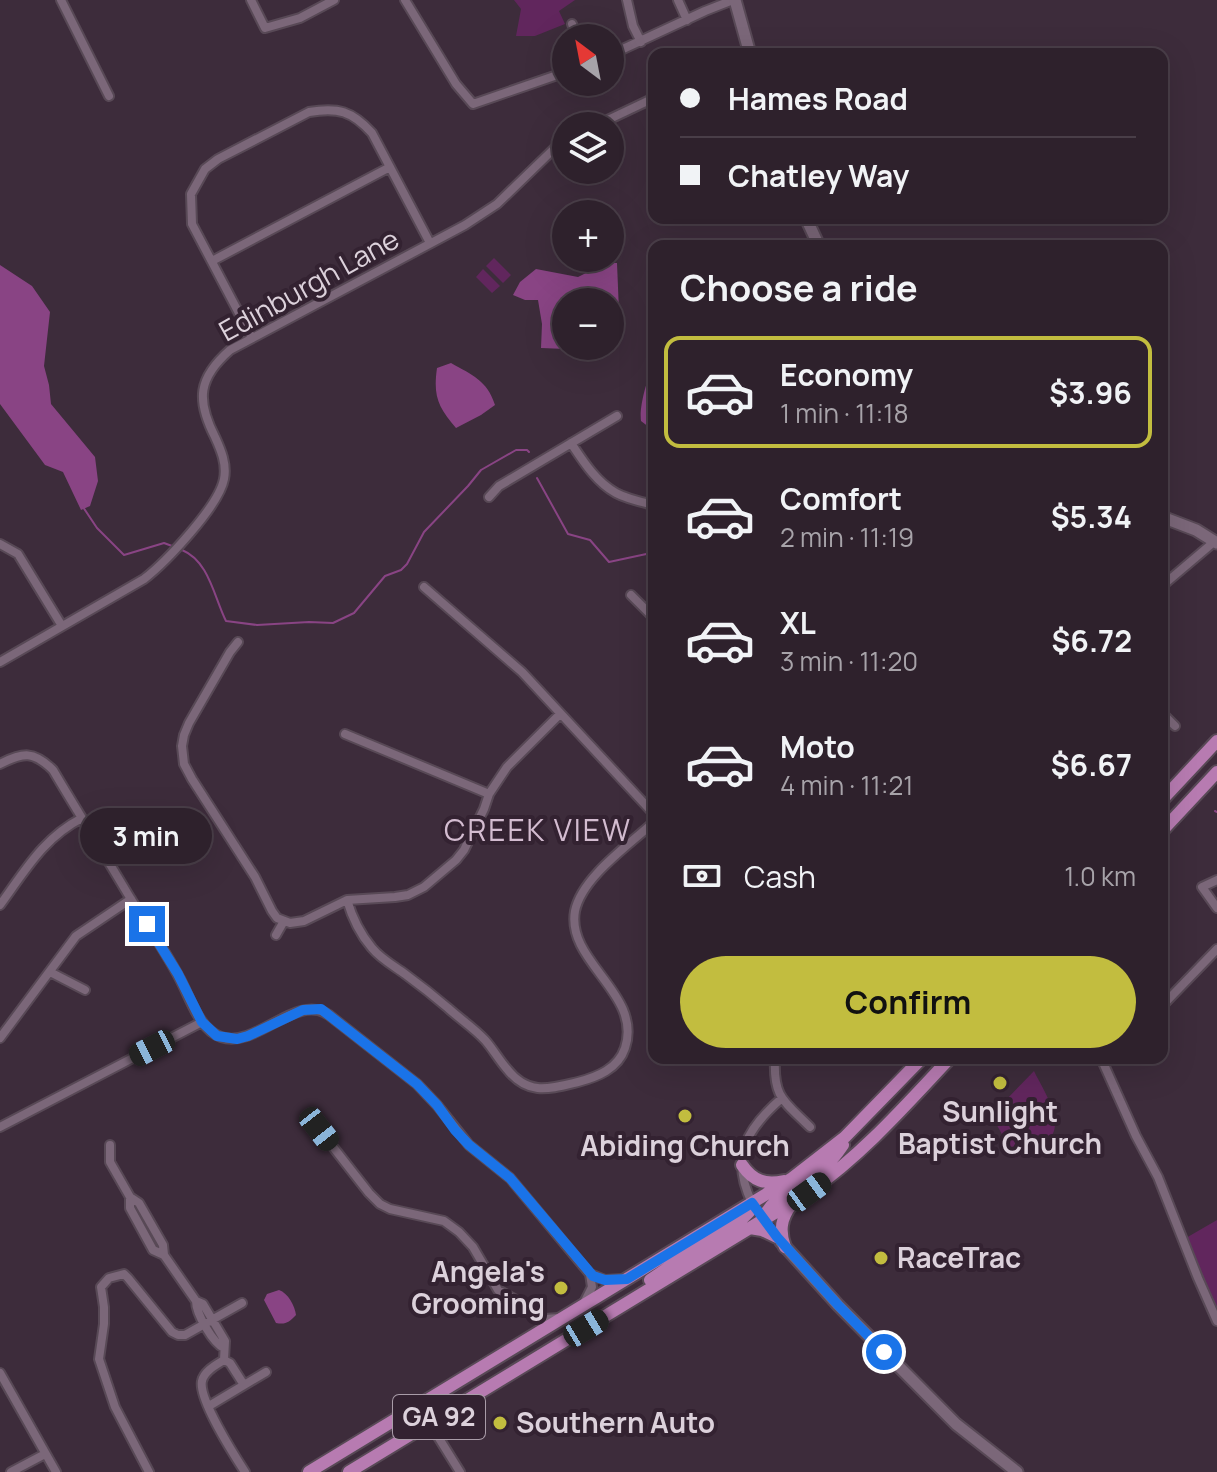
<!DOCTYPE html>
<html lang="en">
<head>
<meta charset="utf-8">
<style>
	body { margin:0; font-family:Manrope,sans-serif; background:#362934; color:#f1f3f6; height:100vh; display:flex; flex-direction:column; font-size:30px; white-space:nowrap }
	* { box-sizing:border-box; margin:0 }
	p { font-size:26px; color:#a7a3a9 }
	.icon { flex:none; width:44px; height:44px; fill:none; stroke:currentColor; stroke-width:2; stroke-linecap:round; stroke-linejoin:round }
	.map { position:relative; flex:1; overflow:hidden }
	.sheet { position:absolute; left:648px; top:240px; width:520px; height:824px; display:flex; flex-direction:column; background:#2e212c; border-radius:16px; box-shadow:0 8px 32px #0002,0 0 0 2px #493e48 }
	.sheet>* { flex:none }
	.top-card { position:absolute; left:648px; top:48px; width:520px; height:176px; border-radius:16px; box-shadow:0 8px 32px #0002,0 0 0 2px #493e48; display:grid; align-content:center; height:176px; padding:0 32px; background:#2e212c }
	.needle { width:52px; rotate:328deg }
	.tools { position:absolute; left:552px; top:24px; display:grid; gap:16px }
	.tools a { display:grid; place-items:center; width:72px; height:72px; border-radius:50%; background:#2e212c; box-shadow:0 8px 32px #0002,0 0 0 2px #493e48; font-size:40px }
	.end { position:absolute; width:36px; height:36px; margin:-18px; border:10px solid #1a73e8; background:#fff; box-shadow:0 0 0 4px #fff }
	.from { border-radius:50% }
	.bubble { position:absolute; height:56px; border-radius:28px; background:#2e212c; box-shadow:0 8px 32px #0002,0 0 0 2px #493e48; font-size:26px; font-weight:700; line-height:56px; text-align:center }
	.car { position:absolute; width:24px; height:48px; margin:-24px -12px; border-radius:10px; box-shadow:0 0 6px 2px #0007; background:linear-gradient(#222 24%,#8ab4d8 0 40%,#222 0 76%,#8ab4d8 0 86%,#222 0) }
	.top-card b { display:flex; align-items:center; gap:28px; height:76px; font-size:30px }
	.top-card b+b { border-top:2px solid #493e48 }
	.top-card i { width:20px; height:20px; background:#f1f3f6 }
	ul { padding:0; list-style:none }
	li { display:flex; align-items:center; gap:24px; height:112px; margin:0 16px 12px; padding:0 16px; border:4px solid transparent; border-radius:16px }
	li div { flex:1 }
	li b { display:block; font-size:30px }
	li em { font-style:normal; font-weight:700 }
	li.on { border-color:#c2bd3f }
	li>.icon { width:72px; height:72px; stroke-width:1.5 }
	h2 { padding:0 32px; font-size:36px; line-height:96px }
	.pay { display:flex; align-items:center; gap:20px; height:88px; padding:0 32px; font-size:30px }
	.pay p { margin-inline-start:auto }
	.button { display:flex; gap:16px; margin-top:auto; padding:16px 32px }
	.button a { flex:1; height:92px; border-radius:48px; background:#c2bd3f; color:#111; font-size:32px; font-weight:700; line-height:92px; text-align:center }
	.map>svg:first-child { display:block }
	.green { fill:#61265d }
	.water { fill:#894484 }
	.lines { fill:none; stroke-linecap:round; stroke-linejoin:round }
	.stream { stroke:#894484; stroke-width:2 }
	.street-casing { stroke:#584956; stroke-width:12 }
	.secondary-casing { stroke:#584956; stroke-width:15 }
	.primary-casing { stroke:#584956; stroke-width:16 }
	.street { stroke:#7b6779; stroke-width:8 }
	.secondary { stroke:#7b6779; stroke-width:11 }
	.primary { stroke:#b77bb1; stroke-width:12 }
	.route { stroke:#1a73e8; stroke-width:10 }
	.poi-dot { fill:#c2bd3f; stroke:#332231; stroke-width:3 }
	.labels { text-anchor:middle; stroke-width:8; stroke-linejoin:round; paint-order:stroke }
	.shield { fill:#332231; stroke:#a99ca8; stroke-width:2 }
	.shield-label { font-size:26px; font-weight:bold; fill:#dcd1db }
	.street-label { font-size:28px; fill:#dcd1db; stroke:#332231 }
	.poi-label { font-size:28px; font-weight:bold; fill:#dcd1db; stroke:#332231 }
	.neighbourhood-label { font-size:30px; letter-spacing:2px; fill:#d3bcd0; stroke:#332231 }
</style>
</head>
<body>
<div class="map">
<svg width="1217" height="1472" viewBox="0 0 1217 1472">
	<rect width="100%" height="100%" fill="#3d2c3b"/>
	<!-- green -->
	<path class="green" d="M 514,0 L 575,0 L 559,11 L 565,24 L 535,36 L 516,36 L 521,9 Z
		M 494,258 L 511,275 L 503,283 L 486,266 Z
		M 483,269 L 500,286 L 492,293 L 476,277 Z
		M 1034,1071 C 1042,1088 1067,1124 1048,1140 C 1039,1148 1026,1153 1015,1158 L 993,1118 L 1005,1111 L 1002,1104 Z
		M 1217,1220 L 1217,1311 L 1194,1274 L 1179,1242 Z"/>
	<!-- water -->
	<path class="water" d="M 606,263 L 617,263 L 619,312 L 610,318 L 610,302 L 566,302 L 566,346 L 570,346 L 566,349 L 541,348 L 542,324 L 538,300 L 525,300 L 513,295 L 520,282 L 536,269 L 578,277 Z
		M 0,265 L 32,286 L 50,312 L 44,366 L 49,385 L 51,404 L 95,457 L 98,481 L 90,506 L 81,510 L 63,472 L 45,465 L 0,404 Z
		M 451,363 C 472,375 487,380 495,405 L 481,415 L 456,428 C 438,407 433,396 437,368 Z
		M 654,365 L 654,431 L 641,421 C 639,407 647,378 654,365 Z
		M 279,1290 C 288,1293 295,1306 296,1315 C 289,1322 286,1325 276,1323 L 264,1300 L 267,1294 Z"/>
	<g class="lines">
		<!-- stream -->
		<path class="stream" d="M 537,478 L 568,534 L 590,540 L 609,562 L 651,553 L 654,556
			M 83,507 L 97,528 L 124,555 L 164,543 L 172,546
			M 182,550 C 209,561 214,597 226,621 L 257,625 L 309,622 L 333,623 L 354,613 L 385,576 L 401,570 L 407,564 L 424,532 L 468,486 L 481,470 L 516,450 L 527,450 L 529,452
			M 1215,811 L 1217,812"/>
		<!-- street casing -->
		<g class="street-casing">
			<path id="street" d="M 61,0 L 109,96
				M 251,0 L 265,28 L 300,18 L 334,0
				M 405,0 L 456,84 L 473,104 L 566,72
				M 627,0 L 633,26 L 641,42
				M 678,0 L 687,20
				M 572,24 L 577,38
				M 610,55 L 705,11 L 733,0
				M 595,126 L 654,98
				M 212,261 L 390,167
				M 252,338 L 192,224 L 191,194 L 205,169 L 218,159 L 309,112 C 338,107 352,111 372,133 L 430,243
				M 571,443 C 583,461 596,482 616,493 C 627,499 641,502 654,505
				M 489,497 L 499,486 L 617,416
				M 0,544 L 18,554 L 62,626
				M 1162,586 L 1215,541
				M 424,587 L 522,672 L 654,814
				M 631,595 L 654,618
				M 238,642 L 230,652 L 189,723 L 184,735 L 182,746 L 184,764 L 192,779 L 255,877 L 272,911 L 277,918 L 290,923 L 304,921 L 347,900 L 395,897 L 408,895 L 424,887 L 456,860 L 464,850 L 484,809 L 489,794 L 507,767 L 560,714
				M 0,662 L 144,579 C 166,562 219,506 224,479 C 227,464 221,450 215,437 C 196,400 198,378 230,350 L 465,225 L 497,204 L 560,143 L 566,140
				M 1162,713 L 1175,726
				M 345,734 L 489,794
				M 0,764 C 23,752 34,751 53,770 C 79,814 106,857 132,901 C 148,926 166,952 180,979 C 190,997 199,1030 221,1037 C 257,1049 296,992 329,1015 L 417,1084 L 437,1105 L 469,1145 L 510,1178 L 590,1274 L 592,1287 L 584,1303
				M 1217,880 L 1202,887 L 1217,908
				M 347,900 C 352,917 360,934 372,948 C 381,959 394,966 405,974 C 420,985 434,996 448,1008 C 460,1019 474,1028 485,1040 C 493,1049 499,1060 507,1069 C 528,1096 549,1089 578,1082 C 597,1077 618,1069 625,1048 C 643,994 566,962 575,911 C 582,877 629,845 654,822
				M 0,905 C 25,871 43,838 82,818
				M 276,935 L 284,921
				M 50,972 L 85,990
				M 1162,1006 L 1217,949
				M 0,1038 L 76,936 L 131,899
				M 775,1058 C 773,1098 784,1101 810,1127
				M 1101,1058 L 1136,1136 L 1158,1177 L 1198,1278 L 1217,1321
				M 310,1125 L 319,1129 L 369,1193 L 380,1204 L 390,1209 L 444,1221 L 459,1232 L 473,1247 L 498,1290 L 523,1304 L 537,1316 L 545,1319 L 559,1318
				M 0,1127 L 202,1022
				M 110,1145 L 110,1162 L 130,1197 L 139,1203 L 163,1245 L 164,1255
				M 130,1197 L 130,1208 L 153,1250 L 164,1255 L 196,1301 L 203,1304 L 225,1341 L 224,1360 C 216,1365 204,1371 202,1381 C 198,1398 234,1455 245,1472
				M 752,1203 C 730,1157 746,1129 782,1098
				M 590,1274 L 605,1280 L 622,1279
				M 196,1301 C 196,1314 213,1343 224,1348
				M 224,1360 L 230,1363 L 244,1385
				M 0,1373 L 56,1472
				M 421,1404 L 437,1435 L 460,1472
				M 209,1406 L 266,1372
				M 11,1472 L 45,1454
				M 149,1472 L 115,1407 L 99,1359 L 104,1324 L 104,1307 L 101,1287 L 109,1278 L 124,1274 L 128,1278 L 172,1332 L 178,1335 L 185,1335 L 242,1303"/>
		</g>
		<!-- secondary casing -->
		<g class="secondary-casing">
			<path id="secondary" d="M 735,0 L 750,54
				M 806,218 L 819,246
				M 1162,517 L 1196,530 L 1217,543
				M 781,1242 L 838,1305 L 956,1424 L 1017,1472"/>
		</g>
		<!-- primary casing -->
		<g class="primary-casing">
			<path id="primary" d="M 1162,800 L 1217,741
				M 1162,831 L 1217,772
				M 742,1165 C 753,1181 765,1185 784,1181
				M 763,1221 C 768,1198 804,1184 821,1170 C 830,1163 837,1154 843,1145
				M 750,1228 L 762,1230 L 777,1237
				M 785,1247 C 779,1231 781,1218 791,1205
				M 650,1280 L 684,1257 L 740,1221 L 749,1212 L 752,1203
				M 309,1472 L 791,1179 L 845,1137 L 922,1058
				M 349,1472 L 809,1192 C 863,1154 905,1106 950,1058"/>
		</g>
		<!-- street -->
		<use href="#street" class="street"/>
		<!-- secondary -->
		<use href="#secondary" class="secondary"/>
		<!-- primary -->
		<use href="#primary" class="primary"/>
	</g>
	<g class="lines">
		<!-- route -->
		<path class="route" d="M 147,924 L 178,974 L 202,1022 L 217,1036 L 237,1039 L 248,1036 L 303,1010 L 321,1009 L 417,1084 L 437,1105 L 455,1130 L 469,1145 L 510,1178 L 593,1276 L 605,1280 L 627,1279 L 752,1203 L 777,1237 L 838,1305 L 884,1352"/>
	</g>
	<!-- markers -->
	<g class="poi-dot">
		<circle cx="1000" cy="1083" r="8"/>
		<circle cx="685" cy="1116" r="8"/>
		<circle cx="881" cy="1258" r="8"/>
		<circle cx="561" cy="1288" r="8"/>
		<circle cx="500" cy="1423" r="8"/>
	</g>
	<g class="labels">
		<!-- shield labels -->
		<rect class="shield" x="393" y="1395" width="92" height="44" rx="6"/>
		<g class="shield-label">
			<text x="439" y="1426">GA 92</text>
		</g>
		<!-- street labels -->
		<g class="street-label">
			<text transform="translate(309 285) rotate(-29)" y="10">Edinburgh Lane</text>
		</g>
		<!-- poi labels -->
		<g class="poi-label">
			<text x="1000" y="1122">Sunlight<tspan x="1000" dy="32">Baptist Church</tspan></text>
			<text x="685" y="1156">Abiding Church</text>
			<text x="897" y="1268" text-anchor="start">RaceTrac</text>
			<text x="545" y="1282" text-anchor="end">Angela's<tspan x="545" dy="32">Grooming</tspan></text>
			<text x="516" y="1433" text-anchor="start">Southern Auto</text>
		</g>
		<!-- neighbourhood labels -->
		<g class="neighbourhood-label">
			<text x="538" y="841">CREEK VIEW</text>
		</g>
	</g>
</svg>
<div class="tools">
<a><svg class="needle" viewBox="-14 -14 28 28"><path d="M0-13l5 13h-10z" fill="#e53935"/><path d="M0 13l5-13h-10z" fill="#a7a3a9"/></svg></a>
<a><svg class="icon" aria-label="layers" viewBox="0 0 24 24"><path d="M12 4l9 5-9 5-9-5zM3 14l9 5 9-5"/></svg></a>
<a>+</a>
<a>−</a>
</div>
<i class="end from" style="left:884px;top:1352px"></i>
<i class="end" style="left:147px;top:924px"></i>
<div class="bubble" style="left:80px;top:808px;width:132px">3 min</div>
<i class="car" style="left:152px;top:1048px;rotate:243deg"></i>
<i class="car" style="left:319px;top:1129px;rotate:142deg"></i>
<i class="car" style="left:809px;top:1192px;rotate:54deg"></i>
<i class="car" style="left:586px;top:1328px;rotate:59deg"></i>
<div class="top-card">
<b><i class="from"></i>Hames Road</b>
<b><i></i>Chatley Way</b>
</div>
<section class="sheet">
<h2>Choose a ride</h2>
<ul>
<li class="on"><svg class="icon" aria-label="car" viewBox="0 0 24 24"><path d="M5 17H2v-5l4-1 3-4h7l3 4 3 1v5h-3M9 17h6M6 11h13"/><circle cx="7" cy="17" r="2"/><circle cx="17" cy="17" r="2"/></svg><div><b>Economy</b><p>1 min · 11:18</p></div><em>$3.96</em></li>
<li><svg class="icon" aria-label="car" viewBox="0 0 24 24"><path d="M5 17H2v-5l4-1 3-4h7l3 4 3 1v5h-3M9 17h6M6 11h13"/><circle cx="7" cy="17" r="2"/><circle cx="17" cy="17" r="2"/></svg><div><b>Comfort</b><p>2 min · 11:19</p></div><em>$5.34</em></li>
<li><svg class="icon" aria-label="car" viewBox="0 0 24 24"><path d="M5 17H2v-5l4-1 3-4h7l3 4 3 1v5h-3M9 17h6M6 11h13"/><circle cx="7" cy="17" r="2"/><circle cx="17" cy="17" r="2"/></svg><div><b>XL</b><p>3 min · 11:20</p></div><em>$6.72</em></li>
<li><svg class="icon" aria-label="car" viewBox="0 0 24 24"><path d="M5 17H2v-5l4-1 3-4h7l3 4 3 1v5h-3M9 17h6M6 11h13"/><circle cx="7" cy="17" r="2"/><circle cx="17" cy="17" r="2"/></svg><div><b>Moto</b><p>4 min · 11:21</p></div><em>$6.67</em></li>
</ul>
<div class="pay"><svg class="icon" aria-label="cash" viewBox="0 0 24 24"><path d="M3 7h18v10H3z"/><circle cx="12" cy="12" r="2"/></svg>Cash<p>1.0 km</p></div>
<div class="button"><a>Confirm</a></div>
</section>
</div>
</body>
</html>
